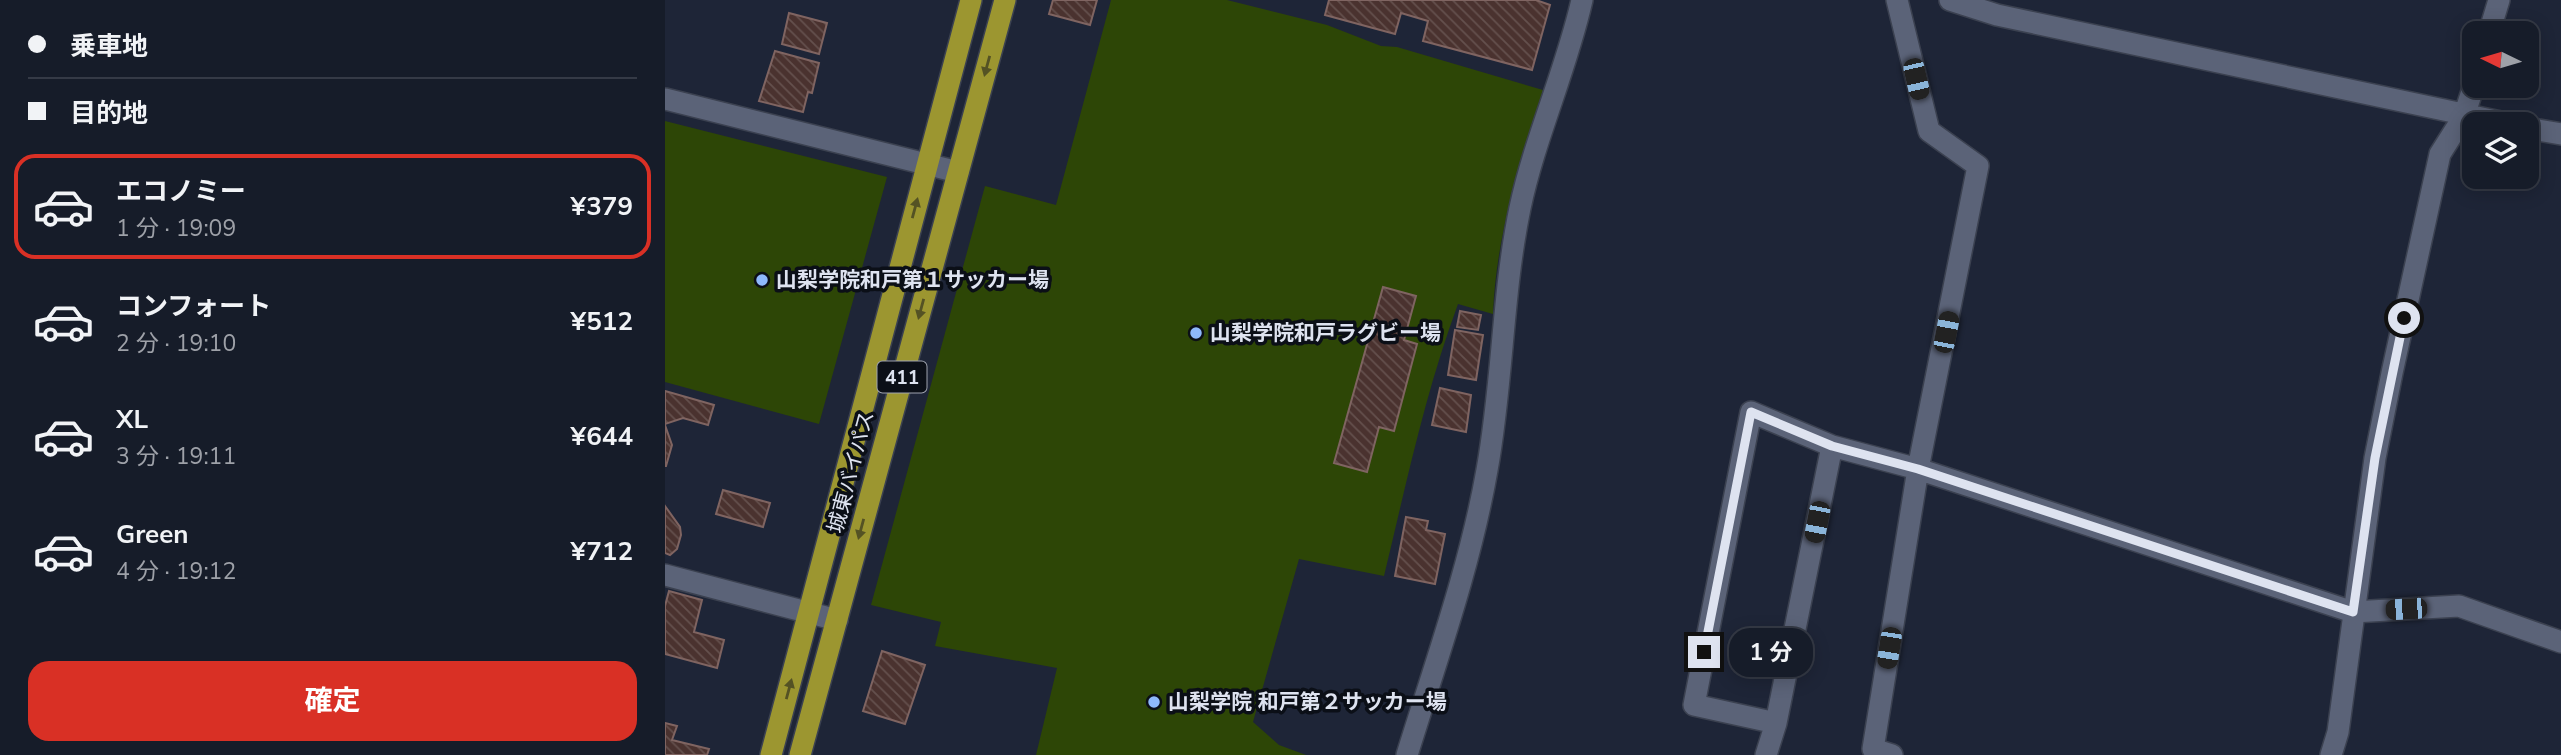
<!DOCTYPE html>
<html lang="ja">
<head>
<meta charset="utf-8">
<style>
	body { margin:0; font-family:"Nunito Sans","Noto Sans JP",sans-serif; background:#232935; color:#f1f3f6; height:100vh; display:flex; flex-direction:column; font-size:26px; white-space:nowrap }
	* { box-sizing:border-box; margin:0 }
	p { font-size:23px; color:#9ea1a8 }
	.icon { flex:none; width:38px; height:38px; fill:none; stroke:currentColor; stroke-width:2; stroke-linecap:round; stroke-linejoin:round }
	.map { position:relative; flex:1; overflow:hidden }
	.sheet { display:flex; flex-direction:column; background:#161c29; width:665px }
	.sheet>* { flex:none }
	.banner { display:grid; align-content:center; height:154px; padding:0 28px; background:#161c29 }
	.needle { width:46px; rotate:275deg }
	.tools { position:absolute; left:1797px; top:21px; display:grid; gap:14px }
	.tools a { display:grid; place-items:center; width:77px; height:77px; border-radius:14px; background:#161c29; box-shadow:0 4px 18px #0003,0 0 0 2px #353a46; font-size:35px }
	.end { position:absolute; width:32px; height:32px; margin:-16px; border:9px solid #dee3f0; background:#111; box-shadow:0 0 0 4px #111 }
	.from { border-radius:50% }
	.bubble { position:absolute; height:49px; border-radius:21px; background:#161c29; box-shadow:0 4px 18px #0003,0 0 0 2px #353a46; font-size:23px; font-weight:700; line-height:49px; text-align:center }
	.car { position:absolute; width:21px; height:42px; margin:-21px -10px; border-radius:9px; box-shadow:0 0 5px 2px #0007; background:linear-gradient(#222 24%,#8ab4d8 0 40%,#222 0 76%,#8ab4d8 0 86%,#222 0) }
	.banner b { display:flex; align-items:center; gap:24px; height:66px; font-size:26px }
	.banner b+b { border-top:2px solid #353a46 }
	.banner i { width:18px; height:18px; background:#f1f3f6 }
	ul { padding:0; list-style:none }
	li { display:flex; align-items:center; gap:21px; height:105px; margin:0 14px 10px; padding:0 14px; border:4px solid transparent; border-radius:21px }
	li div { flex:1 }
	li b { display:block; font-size:26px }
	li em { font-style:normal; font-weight:700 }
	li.selected { border-color:#d93025 }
	li>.icon { width:63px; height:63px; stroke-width:1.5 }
	.button { display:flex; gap:14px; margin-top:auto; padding:14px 28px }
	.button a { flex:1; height:80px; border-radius:21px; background:#d93025; color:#fff; font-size:28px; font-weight:700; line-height:80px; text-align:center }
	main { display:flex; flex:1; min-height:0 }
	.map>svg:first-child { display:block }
	.grass { fill:#2d4606 }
	.building { fill:url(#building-back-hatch); stroke:#7f6461; stroke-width:2 }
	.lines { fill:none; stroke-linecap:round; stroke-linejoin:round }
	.minor-casing { stroke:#3b4150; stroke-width:24 }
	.highway-casing { stroke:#3b4150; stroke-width:24 }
	.minor { stroke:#5b6378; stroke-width:21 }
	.highway { stroke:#9c9630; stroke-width:21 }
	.oneway { fill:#545224 }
	.route { stroke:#dee3f0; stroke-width:9 }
	.poi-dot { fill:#8eb9fc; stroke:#0b0f17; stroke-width:2.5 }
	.labels { text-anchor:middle; stroke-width:7; stroke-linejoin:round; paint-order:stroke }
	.shield { fill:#0b0f17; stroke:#9fa3af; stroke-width:2 }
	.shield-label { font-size:19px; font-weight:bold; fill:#dee3f0 }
	.poi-label { font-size:21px; font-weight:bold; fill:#dee3f0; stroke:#0b0f17; text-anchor:start }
	.street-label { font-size:21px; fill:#dee3f0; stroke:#0b0f17 }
</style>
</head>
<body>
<main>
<section class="sheet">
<div class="banner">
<b><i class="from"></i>乗車地</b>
<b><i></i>目的地</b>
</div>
<ul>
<li class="selected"><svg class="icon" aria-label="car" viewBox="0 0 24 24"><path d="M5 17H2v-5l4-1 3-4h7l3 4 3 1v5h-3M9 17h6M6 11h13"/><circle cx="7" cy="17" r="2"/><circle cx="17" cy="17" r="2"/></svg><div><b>エコノミー</b><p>1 分 · 19:09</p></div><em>¥379</em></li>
<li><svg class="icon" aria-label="car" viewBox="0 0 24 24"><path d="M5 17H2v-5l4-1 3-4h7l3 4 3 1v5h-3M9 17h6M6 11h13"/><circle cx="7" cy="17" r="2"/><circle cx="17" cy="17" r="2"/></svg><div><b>コンフォート</b><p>2 分 · 19:10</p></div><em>¥512</em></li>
<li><svg class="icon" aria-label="car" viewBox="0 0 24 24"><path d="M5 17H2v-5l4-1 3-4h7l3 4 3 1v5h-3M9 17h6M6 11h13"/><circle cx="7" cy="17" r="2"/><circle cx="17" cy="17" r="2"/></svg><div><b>XL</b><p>3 分 · 19:11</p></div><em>¥644</em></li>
<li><svg class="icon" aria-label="car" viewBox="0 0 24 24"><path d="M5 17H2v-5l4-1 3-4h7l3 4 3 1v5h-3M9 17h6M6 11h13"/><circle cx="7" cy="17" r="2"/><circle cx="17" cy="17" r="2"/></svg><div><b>Green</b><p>4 分 · 19:12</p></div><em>¥712</em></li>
</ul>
<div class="button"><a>確定</a></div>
</section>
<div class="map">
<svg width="1896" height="755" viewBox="0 0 1896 755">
	<defs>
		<pattern id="building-back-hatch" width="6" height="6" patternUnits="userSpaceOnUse" patternTransform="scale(1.75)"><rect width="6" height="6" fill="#4a322f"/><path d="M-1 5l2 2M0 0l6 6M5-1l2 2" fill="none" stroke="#64504d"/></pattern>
	</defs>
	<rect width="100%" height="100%" fill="#1e2537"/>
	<!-- grass -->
	<path class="grass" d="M 446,0 L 562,0 L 662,25 L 716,46 L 732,47 L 878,90 C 855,164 831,235 828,314 L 793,304 C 760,393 741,485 719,576 L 634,559 L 588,722 L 614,745 L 641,755 L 371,755 L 392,668 L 270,646 L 276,622 L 206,605 L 320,186 L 391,205 Z
		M 0,121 L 222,177 L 154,424 L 0,382 Z"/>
	<!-- building -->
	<path class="building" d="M 388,0 L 432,0 L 425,25 L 384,14 Z
		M 664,0 L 871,0 L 885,5 L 867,70 L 758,41 L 763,21 L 736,13 L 730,34 L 660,15 Z
		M 124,13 L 162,23 L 154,54 L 117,44 Z
		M 110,51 L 154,63 L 147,93 L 143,92 L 138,112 L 94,101 Z
		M 718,287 L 751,296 L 739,340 L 752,344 L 729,431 L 714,427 L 702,472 L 669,463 Z
		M 795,311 L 816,315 L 813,330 L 792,327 Z
		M 790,330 L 818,335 L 811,380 L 783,375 Z
		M 775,388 L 806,395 L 801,432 L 767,425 Z
		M 0,391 L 49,405 L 43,425 L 18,418 L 0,424 Z
		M 0,425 L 7,445 L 1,466 L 0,466 Z
		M 58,490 L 105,503 L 98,527 L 51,514 Z
		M 0,506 L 15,527 L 16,535 L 12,549 L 5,555 L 0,553 Z
		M 741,517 L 763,521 L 761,530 L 780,534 L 770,584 L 730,576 Z
		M 4,591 L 37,600 L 29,632 L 59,640 L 52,668 L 0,654 L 0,606 Z
		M 217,651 L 260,665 L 240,724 L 198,711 Z
		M 0,723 L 12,726 L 7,740 L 44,749 L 42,755 L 0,755 Z"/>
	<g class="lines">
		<!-- minor casing -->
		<g class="minor-casing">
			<path id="minor" d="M 1285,0 L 1332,15 L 1845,124
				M 1824,33 L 1834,0
				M 0,99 L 293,172
				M 1862,128 L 1896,134
				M 0,575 L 172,620
				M 1111,723 L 1029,705 L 1086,412 L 1167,446
				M 742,755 C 771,661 805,567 822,470 C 838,383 837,294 855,208 C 870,137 901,71 917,0
				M 1101,755 L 1111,723 L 1167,446 L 1253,469 L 1688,612 L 1794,606 L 1896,642
				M 1227,755 L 1208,749 L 1253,469 L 1313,166 L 1264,131 L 1232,0
				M 1666,755 L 1673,732 L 1710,458 L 1727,373 L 1775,154 L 1799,116 L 1810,82"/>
		</g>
		<!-- highway casing -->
		<g class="highway-casing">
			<path id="highway" d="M 106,755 L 306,0
				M 135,755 L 340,0"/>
		</g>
		<!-- minor -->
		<use href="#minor" class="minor"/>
		<!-- highway -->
		<use href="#highway" class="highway"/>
	</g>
	<!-- one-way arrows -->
	<defs><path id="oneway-solid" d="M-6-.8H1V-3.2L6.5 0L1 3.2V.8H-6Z" transform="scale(1.75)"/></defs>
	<g class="oneway">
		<use href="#oneway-solid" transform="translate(322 66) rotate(105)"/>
		<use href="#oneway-solid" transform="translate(250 208) rotate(-75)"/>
		<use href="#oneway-solid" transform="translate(256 309) rotate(105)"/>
		<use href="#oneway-solid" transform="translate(196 529) rotate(105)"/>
		<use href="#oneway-solid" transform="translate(124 689) rotate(-75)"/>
	</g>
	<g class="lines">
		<!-- route -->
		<path class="route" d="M 1039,652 L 1086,412 L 1167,446 L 1253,469 L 1688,612 L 1710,458 L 1739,318"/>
	</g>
	<!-- markers -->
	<g class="poi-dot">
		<circle cx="97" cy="280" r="7"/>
		<circle cx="531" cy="333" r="7"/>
		<circle cx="489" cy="702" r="7"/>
	</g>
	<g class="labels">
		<!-- shield labels -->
		<rect class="shield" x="212.5" y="361.5" width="49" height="31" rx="5"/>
		<g class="shield-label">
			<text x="237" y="384">411</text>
		</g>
		<!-- poi labels -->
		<g class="poi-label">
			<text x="111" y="287">山梨学院和戸第１サッカー場</text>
			<text x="545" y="340">山梨学院和戸ラグビー場</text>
			<text x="503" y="709">山梨学院 和戸第２サッカー場</text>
		</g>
		<!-- street labels -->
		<g class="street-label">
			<text transform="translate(186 472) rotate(-75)" y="7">城東バイパス</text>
		</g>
	</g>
</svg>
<div class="tools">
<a><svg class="needle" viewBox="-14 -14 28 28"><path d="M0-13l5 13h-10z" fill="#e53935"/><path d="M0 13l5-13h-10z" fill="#9ea1a8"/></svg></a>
<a><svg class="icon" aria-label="layers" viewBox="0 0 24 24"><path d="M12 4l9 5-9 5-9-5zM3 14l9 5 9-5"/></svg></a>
</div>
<i class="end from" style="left:1739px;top:318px"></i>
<i class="end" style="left:1039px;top:652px"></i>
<div class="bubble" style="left:1064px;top:628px;width:84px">1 分</div>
<i class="car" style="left:1251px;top:79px;rotate:167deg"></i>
<i class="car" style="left:1281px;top:332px;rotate:11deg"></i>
<i class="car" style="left:1152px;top:522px;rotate:191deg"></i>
<i class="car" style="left:1741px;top:609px;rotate:267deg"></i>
<i class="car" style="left:1224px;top:648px;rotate:189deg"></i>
</div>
</main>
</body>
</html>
